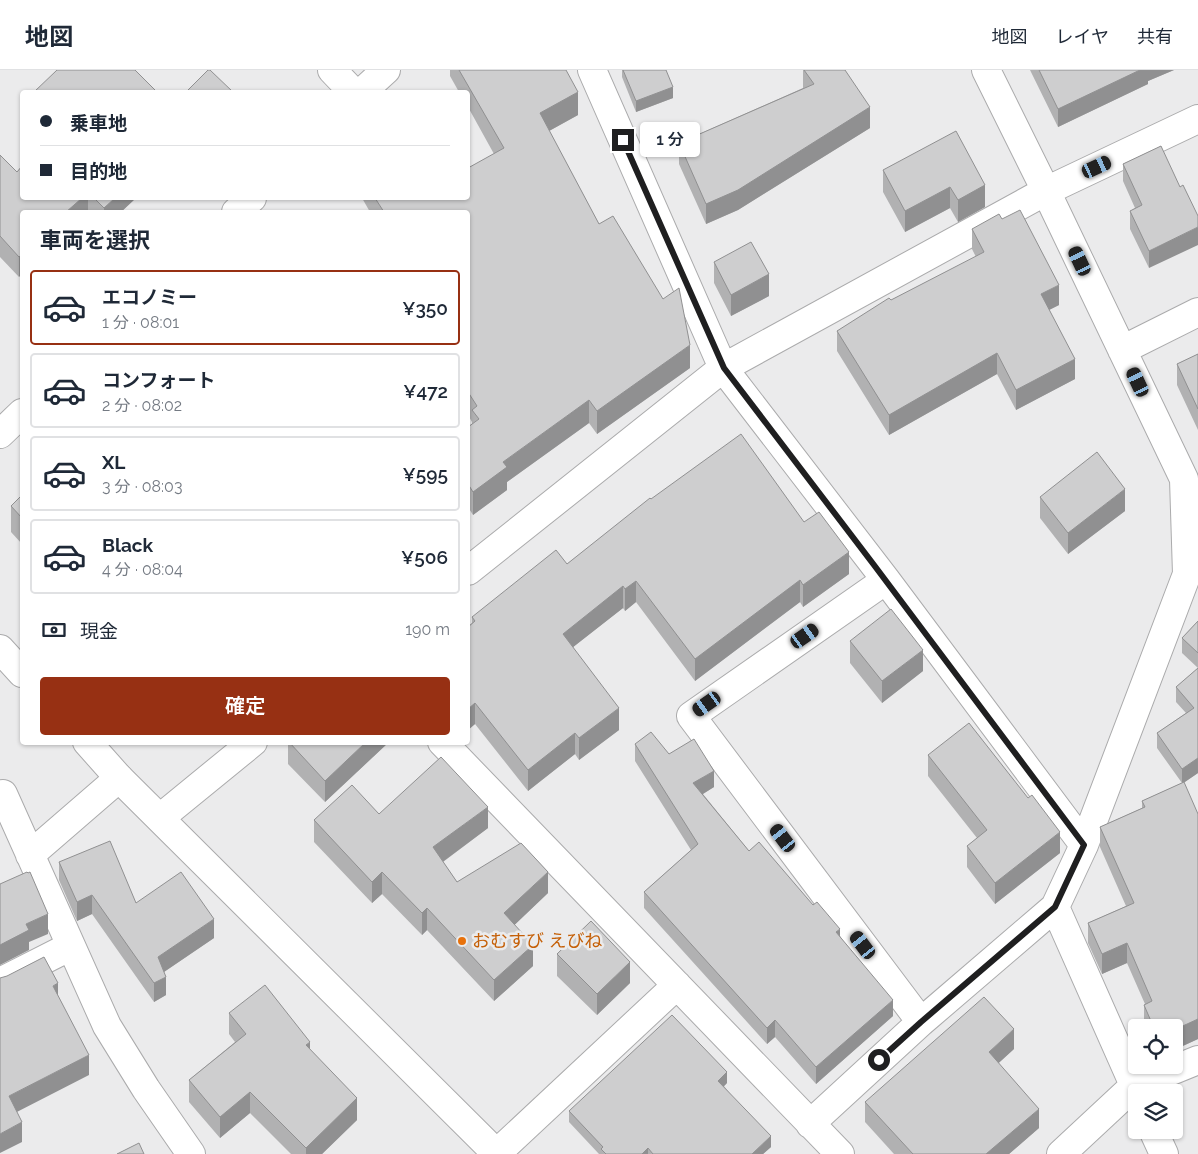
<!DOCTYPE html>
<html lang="ja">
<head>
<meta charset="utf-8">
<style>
	body { margin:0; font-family:Raleway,"Noto Sans JP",sans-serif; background:#f6f6f7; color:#1f2937; height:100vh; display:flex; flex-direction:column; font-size:19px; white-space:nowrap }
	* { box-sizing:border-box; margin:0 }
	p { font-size:16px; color:#747a83 }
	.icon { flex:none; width:28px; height:28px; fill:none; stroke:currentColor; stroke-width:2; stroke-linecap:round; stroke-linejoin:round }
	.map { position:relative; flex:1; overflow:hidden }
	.side { position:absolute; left:20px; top:140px; width:450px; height:535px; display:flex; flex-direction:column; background:#fff; border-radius:5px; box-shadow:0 1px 4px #0004 }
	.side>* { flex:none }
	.guide { position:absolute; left:20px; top:20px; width:450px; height:110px; border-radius:5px; box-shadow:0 1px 4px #0004; display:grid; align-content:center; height:110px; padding:0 20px; background:#fff }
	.tools { position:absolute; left:1128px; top:949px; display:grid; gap:10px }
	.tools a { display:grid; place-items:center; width:55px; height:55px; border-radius:5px; background:#fff; box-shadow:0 1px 4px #0004; font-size:25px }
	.end { position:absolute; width:22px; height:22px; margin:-11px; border:6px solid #1f1f20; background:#fff; box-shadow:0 0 0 2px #fff }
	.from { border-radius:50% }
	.bubble { position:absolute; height:35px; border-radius:5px; background:#fff; box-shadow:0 1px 4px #0004; font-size:16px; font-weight:600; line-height:35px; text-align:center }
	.car { position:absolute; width:15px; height:30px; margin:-15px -8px; border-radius:6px; box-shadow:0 0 4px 1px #0007; background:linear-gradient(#222 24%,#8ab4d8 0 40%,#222 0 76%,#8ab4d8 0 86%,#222 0) }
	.guide b { display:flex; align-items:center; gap:18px; height:48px; font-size:19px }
	.guide b+b { border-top:1px solid #e0e1e3 }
	.guide i { width:12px; height:12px; background:#1f2937 }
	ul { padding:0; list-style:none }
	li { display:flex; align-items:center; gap:15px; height:75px; margin:0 10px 8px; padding:0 10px; border:2px solid #e0e1e3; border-radius:5px }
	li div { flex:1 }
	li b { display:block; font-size:19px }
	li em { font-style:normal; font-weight:600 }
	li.selected { border-color:#973013 }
	li>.icon { width:45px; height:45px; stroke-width:1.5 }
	h2 { padding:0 20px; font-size:22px; line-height:60px }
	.pay { display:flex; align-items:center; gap:12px; height:55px; padding:0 20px; font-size:19px }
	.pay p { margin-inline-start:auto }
	.button { display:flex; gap:10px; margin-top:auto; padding:10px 20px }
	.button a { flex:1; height:58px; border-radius:5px; background:#973013; color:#fff; font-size:20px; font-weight:600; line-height:58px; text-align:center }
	header { display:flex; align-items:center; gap:30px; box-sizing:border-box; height:70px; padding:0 25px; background:#fff; border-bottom:1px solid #e0e1e3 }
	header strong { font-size:24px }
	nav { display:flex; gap:28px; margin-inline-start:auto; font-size:18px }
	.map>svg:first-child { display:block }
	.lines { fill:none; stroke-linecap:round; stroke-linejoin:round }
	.minor-casing { stroke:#ababac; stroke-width:30 }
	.tertiary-casing { stroke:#ababac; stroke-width:30 }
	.minor { stroke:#fff; stroke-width:28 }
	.tertiary { stroke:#fff; stroke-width:28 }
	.wall { fill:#b1b1b2 }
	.shaded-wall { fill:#909091 }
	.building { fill:#cececf; stroke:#909091 }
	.route { stroke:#1f1f20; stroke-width:6 }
	.food-dot { fill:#e8710a; stroke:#ebebec; stroke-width:2 }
	.labels { text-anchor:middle; stroke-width:5; stroke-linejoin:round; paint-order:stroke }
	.food-label { font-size:18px; fill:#c56008; stroke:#ebebec; text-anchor:start }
</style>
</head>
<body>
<header>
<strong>地図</strong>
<nav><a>地図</a><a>レイヤ</a><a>共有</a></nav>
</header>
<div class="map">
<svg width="1198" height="1084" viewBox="0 0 1198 1084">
	<rect width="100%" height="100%" fill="#ebebec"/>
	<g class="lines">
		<!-- minor casing -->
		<g class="minor-casing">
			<path id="minor" d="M 332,0 L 353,22
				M 592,0 L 723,298 L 886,510 L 1084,775
				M 1122,280 L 1198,242
				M 468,501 L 723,298 L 1046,121 L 1198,49
				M 886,510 L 691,646 L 921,952
				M 442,672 L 840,1084
				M 3,724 L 107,956 L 146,1019 L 191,1084
				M 160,748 L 253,672
				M 30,785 L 119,708
				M 1055,837 L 1137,1022
				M 0,912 L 71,876
				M 810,1054 L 921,952 L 1055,837 L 1084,775 L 1187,504 L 1184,409 L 1046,121 L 986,0
				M 1153,1060 L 1164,1084
				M 496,1084 L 677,915
				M 1061,1084 L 1134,1016 L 1198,990"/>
		</g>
		<!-- tertiary casing -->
		<g class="tertiary-casing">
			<path id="tertiary" d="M 362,22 L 386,0
				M 236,142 L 252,128
				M 0,364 L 22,343
				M 0,579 L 22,603
				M 87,672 L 119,708 L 497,1084"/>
		</g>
		<!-- minor -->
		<use href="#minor" class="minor"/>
		<!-- tertiary -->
		<use href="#tertiary" class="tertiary"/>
	</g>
	<!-- wall -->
	<path class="wall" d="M 450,0 L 566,0 L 578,45 L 549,61 L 599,154 L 690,298 L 597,364 L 589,353 L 507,412 L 507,420 L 473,445 L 468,437 L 468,357 L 472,354 L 472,352 L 468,345 L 468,142 L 370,142 L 362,128 L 468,128 L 494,84 L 468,37 L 468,22 L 459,22 L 450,6 Z
		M 622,0 L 666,0 L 673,28 L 636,42 L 622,7 Z
		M 803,0 L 845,0 L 870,58 L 738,140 L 706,154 L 679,94 L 679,73 L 803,18 Z
		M 1030,0 L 1174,0 L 1148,11 L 1148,14 L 1058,57 Z
		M 1161,76 L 1149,198 L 1130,159 L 1130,141 L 1135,138 L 1123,111 L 1123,94 Z
		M 0,85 L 22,128 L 136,128 L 121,142 L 22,142 L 19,207 L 0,187 Z
		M 883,100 L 985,115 L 985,137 L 958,152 L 950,138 L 905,162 L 883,122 Z
		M 1002,149 L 1059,235 L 1049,240 L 1075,309 L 1016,340 L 997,304 L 889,365 L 837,281 L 837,261 L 891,230 L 976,187 L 972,179 L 972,159 Z
		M 714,192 L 769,226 L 731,246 L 714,213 Z
		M 1198,284 L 1198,360 L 1177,315 L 1177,294 Z
		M 22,425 L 22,474 L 11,462 L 11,436 Z
		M 1040,427 L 1125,441 L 1068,484 L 1040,448 Z
		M 651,429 L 804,452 L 849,504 L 803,537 L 800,532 L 695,611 L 636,532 L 625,541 L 623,538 L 573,577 L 619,660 L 579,690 L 575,684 L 528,721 L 475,654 L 468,660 L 468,557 L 472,553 L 472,547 L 567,494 Z
		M 1198,551 L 1198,598 L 1182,583 L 1182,568 Z
		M 850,571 L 923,601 L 882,633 L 850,593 Z
		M 1198,598 L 1198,703 L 1183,713 L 1198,744 L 1198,969 L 1174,980 L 1174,958 L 1145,958 L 1144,955 L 1144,935 L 1145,934 L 1127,893 L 1102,904 L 1088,873 L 1088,853 L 1126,836 L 1100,777 L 1100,757 L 1142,738 L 1142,731 L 1182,713 L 1157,678 L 1157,663 L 1186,643 L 1176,632 L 1176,617 Z
		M 288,672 L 389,672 L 325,732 L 288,694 Z
		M 635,674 L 669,684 L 714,717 L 703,724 L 749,781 L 840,866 L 893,946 L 816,1014 L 775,967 L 767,974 L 644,838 L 644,822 L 691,780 L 635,691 Z
		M 928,685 L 1060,783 L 995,834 L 967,797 L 967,776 L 977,768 L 928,706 Z
		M 379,744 L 488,758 L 443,792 L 457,812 L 548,823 L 514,855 L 533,896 L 494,931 L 427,860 L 422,865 L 382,824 L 372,833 L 314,772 L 314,750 Z
		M 59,792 L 136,833 L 214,868 L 164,902 L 166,925 L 154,932 L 92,844 L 77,851 L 59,810 Z
		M 557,884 L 630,913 L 597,945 L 557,906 Z
		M 229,943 L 310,980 L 357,1050 L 322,1084 L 291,1084 L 250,1043 L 220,1068 L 189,1032 L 189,1010 L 235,972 L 229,964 Z
		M 1014,979 L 998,993 L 1039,1058 L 1009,1084 L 894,1084 L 865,1052 L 865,1032 Z
		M 727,1013 L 724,1016 L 771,1077 L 763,1084 L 599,1084 L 569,1052 L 569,1041 Z"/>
	<!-- shaded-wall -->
	<path class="shaded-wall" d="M 1140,0 L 1174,0 L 1148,11 L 1148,14 L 1058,57 L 1058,39 Z
		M 673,17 L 673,28 L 636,42 L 636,31 Z
		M 578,22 L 578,45 L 540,66 L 540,43 Z
		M 870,37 L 870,58 L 738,140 L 706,154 L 706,134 Z
		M 985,115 L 985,137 L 958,152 L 958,130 Z
		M 950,117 L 950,138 L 905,162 L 905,141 Z
		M 82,128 L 88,128 L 88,142 L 66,142 Z
		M 115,128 L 136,128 L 121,142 L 104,142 L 104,138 Z
		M 1198,157 L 1198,175 L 1149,198 L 1149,181 Z
		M 22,184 L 22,204 L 19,207 L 19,187 Z
		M 769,204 L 769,226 L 731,246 L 731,225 Z
		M 1059,215 L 1059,235 L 1041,244 L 1041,224 Z
		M 690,275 L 690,298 L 597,364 L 597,341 Z
		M 997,283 L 997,304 L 889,365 L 889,345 Z
		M 1075,289 L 1075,309 L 1016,340 L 1016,320 Z
		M 589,330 L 589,353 L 507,412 L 507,420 L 473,445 L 473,422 L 503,392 Z
		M 1125,419 L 1125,441 L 1068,484 L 1068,463 Z
		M 849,482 L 849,504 L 803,537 L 803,515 Z
		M 800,510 L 800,532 L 695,611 L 695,589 Z
		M 636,511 L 636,532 L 625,541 L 625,519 Z
		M 623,516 L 623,538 L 563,585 L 563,564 Z
		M 923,580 L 923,601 L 882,633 L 882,611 Z
		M 475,633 L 475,654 L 468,660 L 468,639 Z
		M 619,638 L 619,660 L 579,690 L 579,668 Z
		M 575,663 L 575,684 L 528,721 L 528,700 Z
		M 366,672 L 389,672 L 325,732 L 325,711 Z
		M 1198,688 L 1198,703 L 1182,714 L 1182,699 Z
		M 714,701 L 714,717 L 693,730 L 693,713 Z
		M 488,737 L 488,758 L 433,799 L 433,777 Z
		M 1060,762 L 1060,783 L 995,834 L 995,813 Z
		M 382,802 L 382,824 L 372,833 L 372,812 Z
		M 548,802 L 548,823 L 504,865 L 504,843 Z
		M 92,825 L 92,844 L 77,851 L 77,832 Z
		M 427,838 L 427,860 L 422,865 L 422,843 Z
		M 48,844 L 48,864 L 29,872 L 29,880 L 0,895 L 0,875 L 26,854 Z
		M 214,849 L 214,868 L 158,906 L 158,887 Z
		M 840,859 L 840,875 L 836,862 Z
		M 1127,873 L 1127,893 L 1102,904 L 1102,884 Z
		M 533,875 L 533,896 L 494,931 L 494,910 Z
		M 630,892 L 630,913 L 597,945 L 597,924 Z
		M 166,907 L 166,925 L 154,932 L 154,913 Z
		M 58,913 L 58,933 L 53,916 Z
		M 893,930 L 893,946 L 816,1014 L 816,997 Z
		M 1198,949 L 1198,969 L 1174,980 L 1174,960 Z
		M 775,950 L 775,967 L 767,974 L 767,958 Z
		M 1014,959 L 1014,979 L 989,1002 L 989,982 Z
		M 310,972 L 310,993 L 306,975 Z
		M 89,985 L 89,1005 L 9,1046 L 9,1026 Z
		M 727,1002 L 727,1013 L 718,1022 L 718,1011 Z
		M 250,1022 L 250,1043 L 220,1068 L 220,1047 Z
		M 357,1028 L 357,1050 L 322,1084 L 306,1084 L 306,1078 Z
		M 1039,1039 L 1039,1058 L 1009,1084 L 986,1084 Z
		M 22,1052 L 22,1072 L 0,1083 L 0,1064 Z
		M 771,1066 L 771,1077 L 763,1084 L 752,1084 Z
		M 648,1078 L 648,1084 L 642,1084 Z"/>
	<!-- building -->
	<path class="building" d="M 57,0 L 135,0 L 157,22 L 34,22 Z
		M 208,0 L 210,0 L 233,22 L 186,22 Z
		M 459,0 L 566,0 L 578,22 L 540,43 L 599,154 L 613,146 L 663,229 L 679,218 L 690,275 L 597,341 L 589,330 L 503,392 L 507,397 L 473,422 L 468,414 L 468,357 L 479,349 L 472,340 L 477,336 L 468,322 L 468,142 L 384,142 L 375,128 L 468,128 L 468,98 L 504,78 Z
		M 623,0 L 666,0 L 673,17 L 636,31 Z
		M 804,0 L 845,0 L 870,37 L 738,120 L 706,134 L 679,73 L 814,14 Z
		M 1039,0 L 1140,0 L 1058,39 Z
		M 956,61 L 985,115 L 958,130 L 950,117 L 905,141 L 883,100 Z
		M 1161,76 L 1180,117 L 1183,115 L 1198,146 L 1198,157 L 1149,181 L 1130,141 L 1142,135 L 1123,94 Z
		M 0,85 L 17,102 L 22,96 L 22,128 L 82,128 L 66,142 L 22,142 L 22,184 L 19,187 L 0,166 Z
		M 94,128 L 115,128 L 104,138 Z
		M 1020,140 L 1059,215 L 1041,224 L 1075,289 L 1016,320 L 997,283 L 889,345 L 837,261 L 889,228 L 891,230 L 984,182 L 972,159 L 999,144 L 1002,149 Z
		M 751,172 L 769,204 L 731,225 L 714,192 Z
		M 1198,284 L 1198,339 L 1177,294 Z
		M 741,364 L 804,452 L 819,442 L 849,482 L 803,515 L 800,510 L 695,589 L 636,511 L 625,519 L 623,516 L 563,564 L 619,638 L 579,668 L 575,663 L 528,700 L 475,633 L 468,639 L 468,557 L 475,551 L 472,547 L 556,480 L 567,494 L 650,428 L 651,429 Z
		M 1097,382 L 1125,419 L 1068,463 L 1040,427 Z
		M 22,425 L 22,448 L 11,436 Z
		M 891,539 L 923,580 L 882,611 L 850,571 Z
		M 1198,551 L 1198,583 L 1182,568 Z
		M 1198,598 L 1198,688 L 1182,699 L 1157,663 L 1194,638 L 1176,617 Z
		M 969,653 L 1028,728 L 1032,725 L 1060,762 L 995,813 L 967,776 L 987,760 L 928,685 Z
		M 651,662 L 669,684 L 694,669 L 714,701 L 693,713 L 749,781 L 759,772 L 813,835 L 817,832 L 840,859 L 836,862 L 893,930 L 816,997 L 775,950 L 767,958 L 644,822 L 698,774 L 635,674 Z
		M 289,672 L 366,672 L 325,711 Z
		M 441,687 L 488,737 L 433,777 L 457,812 L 521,773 L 548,802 L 504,843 L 533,875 L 494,910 L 427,838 L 422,843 L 382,802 L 372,812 L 314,750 L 352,715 L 379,744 Z
		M 1184,712 L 1198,744 L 1198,949 L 1174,960 L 1174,958 L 1154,958 L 1144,935 L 1152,931 L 1127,873 L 1102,884 L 1088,853 L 1134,833 L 1100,757 L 1145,737 L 1142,731 Z
		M 110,771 L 136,833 L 181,802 L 214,849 L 158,887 L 166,907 L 154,913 L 92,825 L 77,832 L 59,792 Z
		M 27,802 L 28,803 L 30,802 L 48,844 L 26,854 L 29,860 L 0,875 L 0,814 Z
		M 591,851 L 630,892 L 597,924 L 557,884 Z
		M 44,887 L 58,913 L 53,916 L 89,985 L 9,1026 L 22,1052 L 0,1064 L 0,908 L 7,906 Z
		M 265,915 L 310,972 L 306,975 L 357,1028 L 306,1078 L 250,1022 L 220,1047 L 189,1010 L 246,964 L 229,943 Z
		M 984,927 L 1014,959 L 989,982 L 1039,1039 L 986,1084 L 913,1084 L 865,1032 Z
		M 672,945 L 727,1002 L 718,1011 L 771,1066 L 752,1084 L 653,1084 L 648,1078 L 642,1084 L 606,1084 L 601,1079 L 603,1077 L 569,1041 Z
		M 139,1073 L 144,1084 L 117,1084 Z"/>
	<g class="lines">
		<!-- route -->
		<path class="route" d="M 623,70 L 724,298 L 874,495 L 1084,775 L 1055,837 L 921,952 L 879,990"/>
	</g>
	<!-- markers -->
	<circle class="food-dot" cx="462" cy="871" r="5"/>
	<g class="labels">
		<!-- food labels -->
		<g class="food-label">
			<text x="472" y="877">おむすび えびね</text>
		</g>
	</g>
</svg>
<div class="tools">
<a><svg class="icon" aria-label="locate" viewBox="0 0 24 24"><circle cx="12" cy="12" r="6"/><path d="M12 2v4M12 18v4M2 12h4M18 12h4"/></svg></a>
<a><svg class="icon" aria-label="layers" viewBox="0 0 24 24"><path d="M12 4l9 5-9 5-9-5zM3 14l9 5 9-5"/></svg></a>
</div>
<i class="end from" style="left:879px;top:990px"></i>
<i class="end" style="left:623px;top:70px"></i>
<div class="bubble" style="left:640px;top:52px;width:60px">1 分</div>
<i class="car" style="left:1097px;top:97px;rotate:65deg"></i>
<i class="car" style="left:1080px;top:191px;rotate:335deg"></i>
<i class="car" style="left:1138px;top:312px;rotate:335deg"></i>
<i class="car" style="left:805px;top:566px;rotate:55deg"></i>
<i class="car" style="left:707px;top:634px;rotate:235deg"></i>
<i class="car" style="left:783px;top:768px;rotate:323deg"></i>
<i class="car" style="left:863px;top:875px;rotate:323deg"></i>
<div class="guide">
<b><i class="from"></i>乗車地</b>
<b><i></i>目的地</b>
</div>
<section class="side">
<h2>車両を選択</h2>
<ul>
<li class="selected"><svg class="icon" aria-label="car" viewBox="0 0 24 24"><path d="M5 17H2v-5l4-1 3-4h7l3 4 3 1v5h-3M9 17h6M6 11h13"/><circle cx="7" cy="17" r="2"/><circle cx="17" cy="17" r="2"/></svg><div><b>エコノミー</b><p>1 分 · 08:01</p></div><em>¥350</em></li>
<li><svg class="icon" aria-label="car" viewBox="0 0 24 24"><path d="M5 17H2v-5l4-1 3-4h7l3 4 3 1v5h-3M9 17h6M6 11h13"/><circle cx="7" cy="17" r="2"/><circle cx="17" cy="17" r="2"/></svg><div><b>コンフォート</b><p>2 分 · 08:02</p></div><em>¥472</em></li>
<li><svg class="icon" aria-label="car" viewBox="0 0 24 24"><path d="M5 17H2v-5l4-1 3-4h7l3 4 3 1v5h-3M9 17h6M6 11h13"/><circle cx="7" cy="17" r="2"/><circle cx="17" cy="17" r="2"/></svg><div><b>XL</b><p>3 分 · 08:03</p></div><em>¥595</em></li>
<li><svg class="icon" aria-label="car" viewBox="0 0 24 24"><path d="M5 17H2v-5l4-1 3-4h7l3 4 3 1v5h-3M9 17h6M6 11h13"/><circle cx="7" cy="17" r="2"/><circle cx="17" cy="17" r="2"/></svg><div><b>Black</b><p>4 分 · 08:04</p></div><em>¥506</em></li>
</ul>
<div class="pay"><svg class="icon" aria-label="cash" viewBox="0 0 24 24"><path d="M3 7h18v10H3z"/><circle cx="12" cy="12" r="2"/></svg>現金<p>190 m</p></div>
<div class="button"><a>確定</a></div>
</section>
</div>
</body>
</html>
